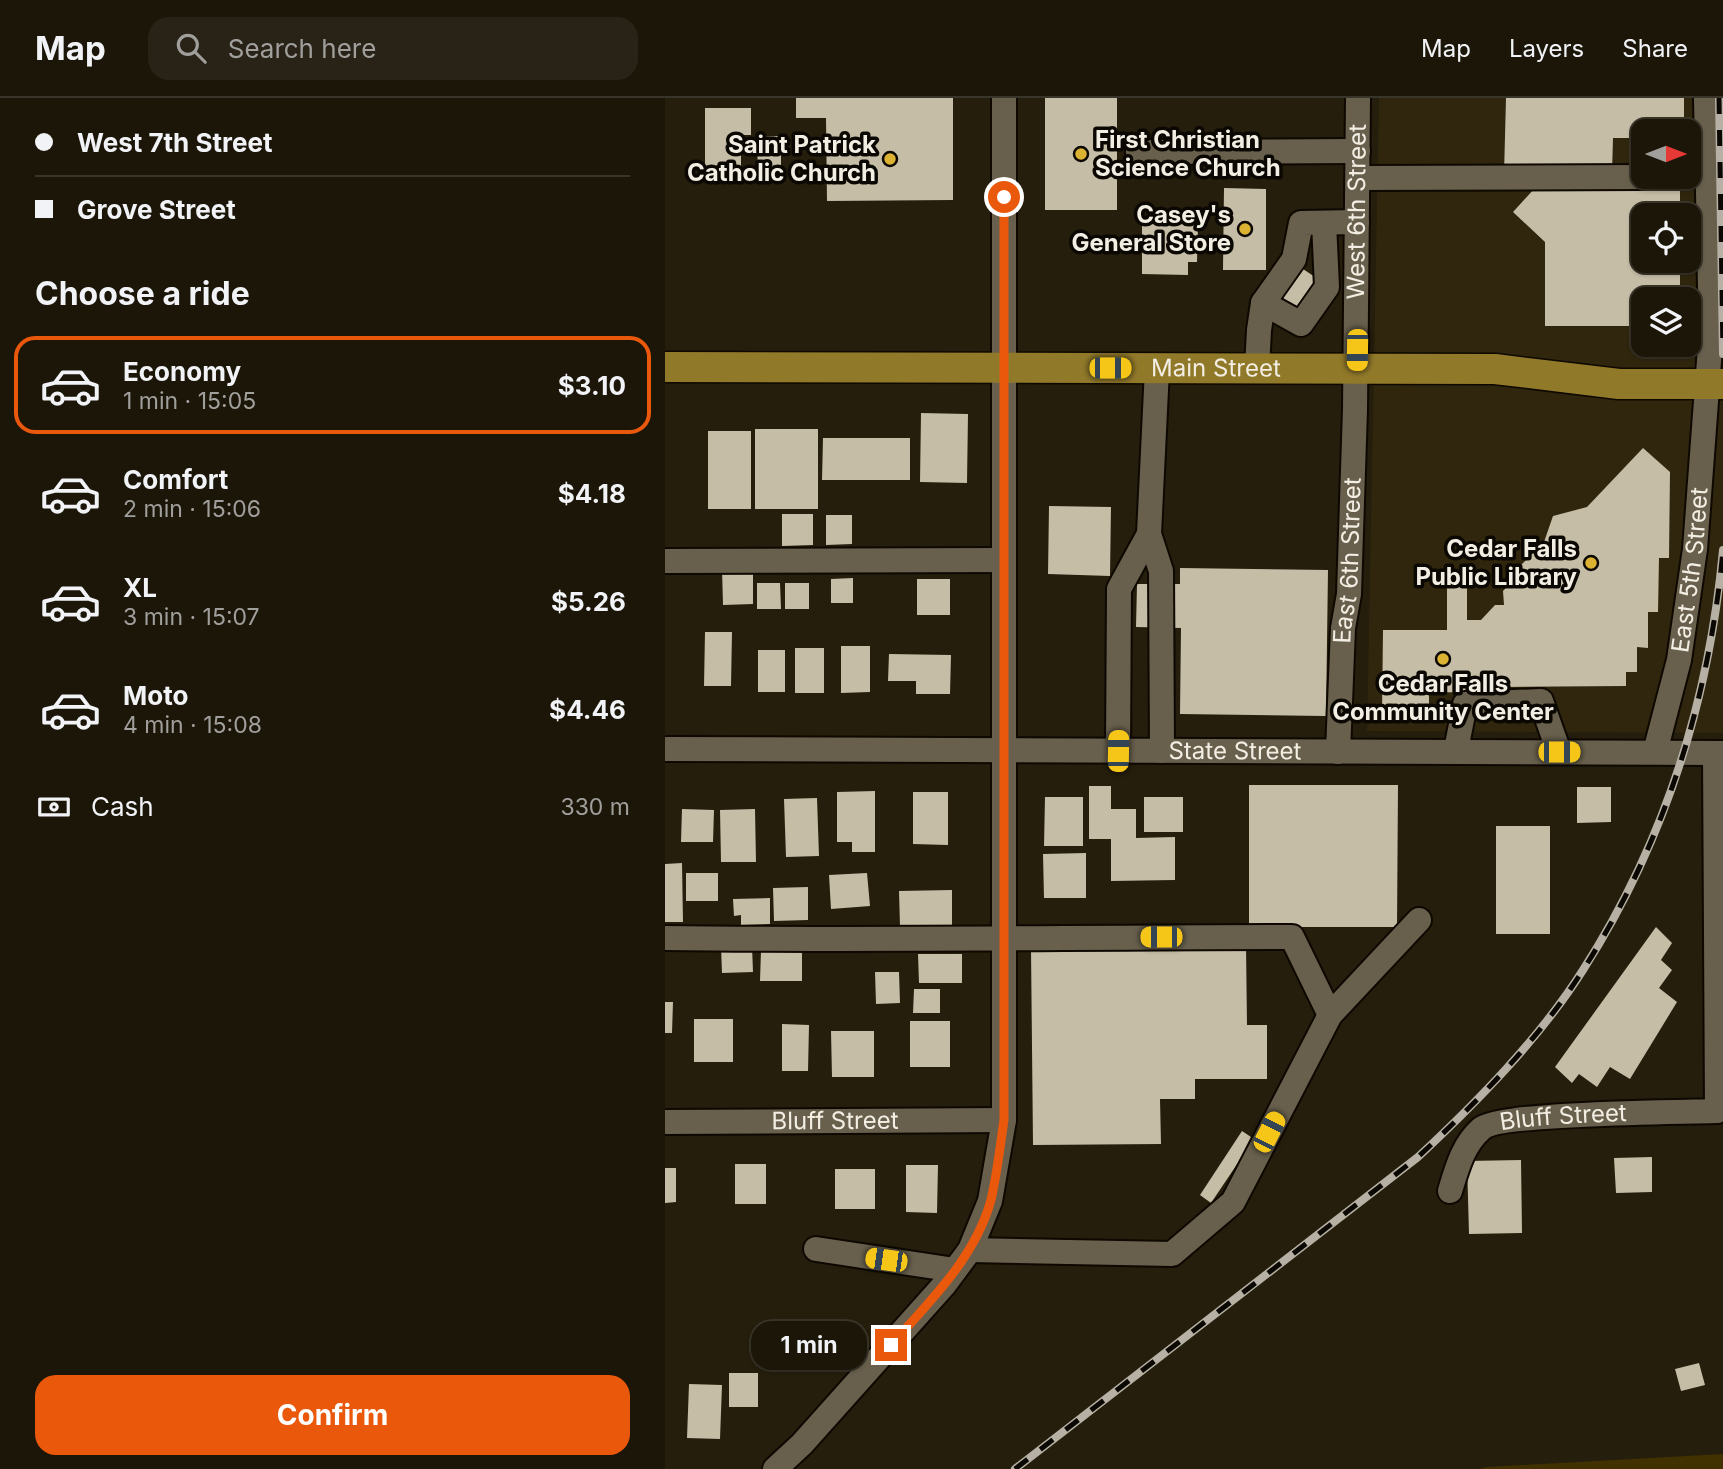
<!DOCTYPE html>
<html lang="en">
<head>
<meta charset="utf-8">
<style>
	body { margin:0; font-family:Inter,sans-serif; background:#292317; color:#f1f3f6; height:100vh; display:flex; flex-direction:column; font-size:26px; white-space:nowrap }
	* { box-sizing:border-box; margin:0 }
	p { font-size:23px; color:#a09f9c }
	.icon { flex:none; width:38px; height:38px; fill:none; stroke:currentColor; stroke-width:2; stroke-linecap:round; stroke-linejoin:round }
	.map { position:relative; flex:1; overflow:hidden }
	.sheet { display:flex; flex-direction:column; background:#1c1609; width:665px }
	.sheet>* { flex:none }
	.banner { display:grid; align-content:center; height:154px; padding:0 35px; background:#1c1609 }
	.needle { width:46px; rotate:90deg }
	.tools { position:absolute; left:966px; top:21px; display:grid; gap:14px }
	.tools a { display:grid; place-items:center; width:70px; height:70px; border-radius:14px; background:#1c1609; box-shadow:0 2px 5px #0004,0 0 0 2px #3a352a; font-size:35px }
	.end { position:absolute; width:32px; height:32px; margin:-16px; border:9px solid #ea580c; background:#fff; box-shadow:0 0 0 4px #fff }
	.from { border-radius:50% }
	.bubble { position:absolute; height:49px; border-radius:21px; background:#1c1609; box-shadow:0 2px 5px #0004,0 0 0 2px #3a352a; font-size:23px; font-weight:700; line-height:49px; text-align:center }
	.car { position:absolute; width:21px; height:42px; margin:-21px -10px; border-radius:9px; box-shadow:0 0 5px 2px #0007; background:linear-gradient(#f5c518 24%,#345 0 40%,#f5c518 0 76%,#345 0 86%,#f5c518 0) }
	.banner b { display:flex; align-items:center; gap:24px; height:66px; font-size:26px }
	.banner b+b { border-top:2px solid #3a352a }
	.banner i { width:18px; height:18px; background:#f1f3f6 }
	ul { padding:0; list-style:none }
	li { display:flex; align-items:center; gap:21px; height:98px; margin:0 14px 10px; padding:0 21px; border:4px solid transparent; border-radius:21px }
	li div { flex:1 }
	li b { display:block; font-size:26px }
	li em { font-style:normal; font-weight:700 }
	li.current { border-color:#ea580c }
	li>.icon { width:63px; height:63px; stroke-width:1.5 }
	h2 { padding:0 35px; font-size:32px; line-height:84px }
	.pay { display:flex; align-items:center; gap:18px; height:77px; padding:0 35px; font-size:26px }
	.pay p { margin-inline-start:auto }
	.action { display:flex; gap:14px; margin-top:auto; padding:14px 35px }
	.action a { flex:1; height:80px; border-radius:21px; background:#ea580c; color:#fff; font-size:28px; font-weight:700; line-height:80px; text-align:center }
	header { display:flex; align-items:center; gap:42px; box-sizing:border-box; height:98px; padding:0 35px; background:#1c1609; border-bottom:2px solid #3a352a }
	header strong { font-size:33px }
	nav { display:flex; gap:38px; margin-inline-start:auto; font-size:24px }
	.search { width:490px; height:63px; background:#292317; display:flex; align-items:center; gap:18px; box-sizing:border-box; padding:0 24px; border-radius:21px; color:#a09f9c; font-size:26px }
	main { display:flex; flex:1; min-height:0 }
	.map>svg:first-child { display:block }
	.built { fill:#2f260d; fill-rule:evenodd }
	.green { fill:#413100 }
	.building { fill:#c6bda7 }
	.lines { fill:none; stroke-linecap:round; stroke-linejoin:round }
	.minor-casing { stroke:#0e0800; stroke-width:28 }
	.major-casing { stroke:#0e0800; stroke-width:33 }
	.minor { stroke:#68604d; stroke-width:24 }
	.major { stroke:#91792a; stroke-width:30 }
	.rail-casing { stroke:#b6b1a4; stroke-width:8 }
	.rail { stroke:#0b0803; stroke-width:5; stroke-dasharray:16; stroke-linecap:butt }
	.route { stroke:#ea580c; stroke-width:9 }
	.poi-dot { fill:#dcb233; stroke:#0b0803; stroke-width:2.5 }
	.labels { text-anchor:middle; stroke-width:7; stroke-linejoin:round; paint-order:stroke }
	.poi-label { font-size:24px; font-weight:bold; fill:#f3eee3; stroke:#0b0803; text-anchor:end }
	.street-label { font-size:24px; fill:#f3eee3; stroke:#0b0803 }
</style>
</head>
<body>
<header>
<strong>Map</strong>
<div class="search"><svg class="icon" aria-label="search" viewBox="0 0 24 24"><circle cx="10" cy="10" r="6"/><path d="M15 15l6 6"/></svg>Search here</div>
<nav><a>Map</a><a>Layers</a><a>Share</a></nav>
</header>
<main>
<section class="sheet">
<div class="banner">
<b><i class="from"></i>West 7th Street</b>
<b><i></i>Grove Street</b>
</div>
<h2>Choose a ride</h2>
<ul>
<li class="current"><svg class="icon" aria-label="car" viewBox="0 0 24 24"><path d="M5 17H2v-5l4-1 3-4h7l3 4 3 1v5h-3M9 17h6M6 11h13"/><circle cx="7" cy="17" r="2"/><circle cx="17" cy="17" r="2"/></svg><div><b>Economy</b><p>1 min · 15:05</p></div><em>$3.10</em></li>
<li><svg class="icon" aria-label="car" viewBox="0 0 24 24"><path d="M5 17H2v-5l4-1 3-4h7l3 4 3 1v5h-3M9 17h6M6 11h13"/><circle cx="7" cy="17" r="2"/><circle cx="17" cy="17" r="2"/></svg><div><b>Comfort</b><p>2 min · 15:06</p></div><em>$4.18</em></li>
<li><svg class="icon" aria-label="car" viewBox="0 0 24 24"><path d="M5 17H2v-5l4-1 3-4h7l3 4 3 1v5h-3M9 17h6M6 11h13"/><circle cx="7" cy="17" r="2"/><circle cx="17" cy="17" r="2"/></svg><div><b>XL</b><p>3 min · 15:07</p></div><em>$5.26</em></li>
<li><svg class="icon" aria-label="car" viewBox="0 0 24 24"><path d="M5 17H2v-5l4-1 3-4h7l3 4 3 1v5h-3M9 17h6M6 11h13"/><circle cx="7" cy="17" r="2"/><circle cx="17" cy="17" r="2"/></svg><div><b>Moto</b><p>4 min · 15:08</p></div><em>$4.46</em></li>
</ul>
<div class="pay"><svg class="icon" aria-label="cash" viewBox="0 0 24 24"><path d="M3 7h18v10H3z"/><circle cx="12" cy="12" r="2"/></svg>Cash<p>330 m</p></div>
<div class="action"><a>Confirm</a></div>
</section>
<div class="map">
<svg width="1058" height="1371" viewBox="0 0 1058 1371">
	<rect width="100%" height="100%" fill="#251e0c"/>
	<!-- built -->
	<path class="built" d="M 714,0 L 1058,0 L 1058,635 L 702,633 ZM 978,33 L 1024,33 L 1024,79 L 978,79 ZM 978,117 L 1024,117 L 1024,163 L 978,163 ZM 978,201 L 1024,201 L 1024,247 L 978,247 Z"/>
	<!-- green -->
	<path class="green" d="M 1058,1356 L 1058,1371 L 815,1371 L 822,1369 Z"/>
	<!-- building -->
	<path class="building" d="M 131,0 L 288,0 L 288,102 L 162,103 L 161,20 L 131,20 Z
		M 380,0 L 452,0 L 452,112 L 380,112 Z
		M 841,0 L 1019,0 L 1019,33 L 978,33 L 978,40 L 948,40 L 947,75 L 839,76 Z
		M 40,10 L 86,10 L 86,37 L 76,37 L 76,75 L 40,75 Z
		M 116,38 L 116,76 L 93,76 L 92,39 Z
		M 559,90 L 601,91 L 601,172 L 558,172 Z
		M 869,91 L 1015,91 L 1015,117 L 978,117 L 978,163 L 1015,163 L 1015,201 L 978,201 L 978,228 L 880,228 L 880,144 L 848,114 Z
		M 477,125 L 533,126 L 532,164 L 523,164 L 523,177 L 477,176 Z
		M 635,169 L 656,183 L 634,216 L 613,202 Z
		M 256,315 L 303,316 L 302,385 L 255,384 Z
		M 90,331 L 153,331 L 153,411 L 90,411 Z
		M 43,333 L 86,333 L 86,411 L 43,411 Z
		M 158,340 L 245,340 L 245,382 L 157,382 Z
		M 978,350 L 1005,374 L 1004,460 L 994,460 L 993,514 L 983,514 L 983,550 L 972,549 L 972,574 L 961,574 L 961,588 L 839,589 L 839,595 L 764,594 L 764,617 L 717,617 L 718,532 L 782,532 L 782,482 L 802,482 L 802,522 L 816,522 L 830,507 L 839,507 L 838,493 L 854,476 L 852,471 L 879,444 L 888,418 L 922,409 Z
		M 384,408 L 446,409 L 445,478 L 383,476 Z
		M 117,416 L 148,416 L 148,447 L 117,448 Z
		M 161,417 L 187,417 L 187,446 L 161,447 Z
		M 515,470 L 663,472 L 661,618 L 515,616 L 516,530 L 471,529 L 472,486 L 515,486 Z
		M 57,471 L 88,471 L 88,506 L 58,507 Z
		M 188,480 L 188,505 L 166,505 L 166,481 Z
		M 252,481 L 285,481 L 285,517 L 252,517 Z
		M 92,485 L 115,485 L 116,511 L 92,511 Z
		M 120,485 L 144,485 L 144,511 L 120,511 Z
		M 40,534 L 67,534 L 66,588 L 39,588 Z
		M 176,548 L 205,548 L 205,594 L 176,595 Z
		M 130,550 L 159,550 L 159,595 L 130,595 Z
		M 93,552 L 120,552 L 120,594 L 93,594 Z
		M 224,556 L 286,557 L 285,596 L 251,596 L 251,583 L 223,583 Z
		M 584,687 L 733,687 L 732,829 L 584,829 Z
		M 424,688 L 446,688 L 446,711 L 471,711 L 471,740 L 510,739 L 510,782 L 446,783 L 446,741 L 424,741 Z
		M 912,689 L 946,689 L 946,724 L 912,725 Z
		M 210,693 L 210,754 L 187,754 L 187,744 L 172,744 L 172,694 Z
		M 248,694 L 283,694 L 283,747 L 248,746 Z
		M 380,699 L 418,699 L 418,748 L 379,748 Z
		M 479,699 L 518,699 L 518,734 L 479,734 Z
		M 152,700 L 154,758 L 121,759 L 119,701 Z
		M 17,711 L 49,712 L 48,744 L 16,744 Z
		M 90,711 L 91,764 L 56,764 L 55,712 Z
		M 831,728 L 885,728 L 885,836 L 831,836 Z
		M 421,755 L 421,800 L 379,800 L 378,756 Z
		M 17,765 L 18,824 L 0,824 L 0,766 Z
		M 21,775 L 53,775 L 53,803 L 21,803 Z
		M 202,775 L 205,808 L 166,811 L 164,777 Z
		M 143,789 L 143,822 L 109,823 L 108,790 Z
		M 287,792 L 287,827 L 235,828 L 234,793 Z
		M 105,800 L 105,826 L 76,827 L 76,817 L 69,818 L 68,801 Z
		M 991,829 L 1007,845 L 996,862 L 1007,872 L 994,890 L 1012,904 L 965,981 L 945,969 L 932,989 L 914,976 L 907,985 L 890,969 Z
		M 56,848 L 87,848 L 88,874 L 57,875 Z
		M 581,848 L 582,927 L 602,927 L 602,981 L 530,981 L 530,1001 L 495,1001 L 496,1046 L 368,1047 L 366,850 Z
		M 96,852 L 137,852 L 137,883 L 95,883 Z
		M 253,856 L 297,856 L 297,885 L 254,885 Z
		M 210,874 L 234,874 L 235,905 L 211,906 Z
		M 249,891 L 275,891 L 275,915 L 248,915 Z
		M 0,904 L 8,904 L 7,935 L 0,935 Z
		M 29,921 L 68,921 L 68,964 L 29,964 Z
		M 245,923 L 285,923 L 285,969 L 245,969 Z
		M 117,926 L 144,927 L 143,973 L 117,973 Z
		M 166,933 L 209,933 L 209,979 L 167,979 Z
		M 577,1033 L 589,1041 L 546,1105 L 535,1097 Z
		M 987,1059 L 987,1094 L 951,1095 L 949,1060 Z
		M 856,1062 L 857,1135 L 804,1136 L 802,1063 Z
		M 70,1066 L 101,1066 L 101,1106 L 70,1106 Z
		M 241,1067 L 273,1067 L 272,1115 L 241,1114 Z
		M 0,1070 L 11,1070 L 11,1104 L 0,1105 Z
		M 170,1071 L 210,1071 L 210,1111 L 170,1111 Z
		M 1034,1265 L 1040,1287 L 1016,1293 L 1010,1271 Z
		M 64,1275 L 93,1275 L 93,1309 L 64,1309 Z
		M 24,1286 L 57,1287 L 55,1341 L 22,1340 Z"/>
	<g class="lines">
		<!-- minor casing -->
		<g class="minor-casing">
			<g id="minor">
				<path d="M 473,54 L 693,53"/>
				<path d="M 693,80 L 978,79"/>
				<path d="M 598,205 L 636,226 L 662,189 L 659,125"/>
				<path d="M 592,270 L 594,232 L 598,205 L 629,161 L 636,125 L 692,124"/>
				<path d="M 484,436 L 496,473 L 497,653"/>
				<path d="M 0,463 L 338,462"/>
				<path id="s1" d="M 0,651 L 1058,655"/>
				<path d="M 791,652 L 800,606 L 876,603 L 894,654"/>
				<path d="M 453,653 L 454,491 L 484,436 L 492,271"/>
				<path id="s2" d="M 673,654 L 678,530 L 684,496 L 690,311 L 693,0"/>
				<path id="s3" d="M 990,654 L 1014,562 L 1030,451 L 1046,236 L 1041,0"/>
				<path d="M 0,840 C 209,843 418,839 627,839 L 665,917"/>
				<path id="s4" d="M 0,1024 L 339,1022"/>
				<path id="s5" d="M 785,1093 C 792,1070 798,1047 816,1031 C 833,1015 1017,1014 1052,1013 L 1050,655"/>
				<path d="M 151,1151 L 290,1172"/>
				<path d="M 305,1152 L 507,1156 L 568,1104 L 665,917 L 754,822"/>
				<path d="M 110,1371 L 137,1346 L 279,1187 L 305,1152 L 325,1103 L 339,1022 L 339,0"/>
			</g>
		</g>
		<!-- major casing -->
		<g class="major-casing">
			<g id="major">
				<path id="s6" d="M 0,269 L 830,271 L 954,286 L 1058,286"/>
			</g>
		</g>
		<!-- minor -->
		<use href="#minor" class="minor"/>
		<!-- major -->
		<use href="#major" class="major"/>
		<!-- rail casing -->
		<g class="rail-casing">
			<path id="rail" d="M 1054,0 L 1058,256
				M 350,1371 L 753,1059 C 812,1004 875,940 918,872 C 1000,744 1044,603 1058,452"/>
		</g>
		<!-- rail -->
		<use href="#rail" class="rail"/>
	</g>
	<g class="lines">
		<!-- route -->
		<path class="route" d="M 226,1247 C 265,1203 310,1160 326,1102 C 332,1076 335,1049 339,1022 L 339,99"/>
	</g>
	<!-- markers -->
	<g class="poi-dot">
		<circle cx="416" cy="56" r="7"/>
		<circle cx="225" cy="61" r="7"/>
		<circle cx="580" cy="131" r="7"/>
		<circle cx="926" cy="465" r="7"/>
		<circle cx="778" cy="561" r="7"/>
	</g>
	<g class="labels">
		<!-- poi labels -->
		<g class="poi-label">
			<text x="430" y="50" text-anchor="start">First Christian<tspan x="430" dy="28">Science Church</tspan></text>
			<text x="211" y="55">Saint Patrick<tspan x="211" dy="28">Catholic Church</tspan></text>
			<text x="566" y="125">Casey's<tspan x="566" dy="28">General Store</tspan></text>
			<text x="912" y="459">Cedar Falls<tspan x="912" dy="28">Public Library</tspan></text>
			<text x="778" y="594" text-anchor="middle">Cedar Falls<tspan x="778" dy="28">Community Center</tspan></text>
		</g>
		<!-- street labels -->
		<g class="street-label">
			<text dy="8" stroke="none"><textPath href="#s2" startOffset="541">West 6th Street</textPath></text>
			<text dy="8" stroke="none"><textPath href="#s6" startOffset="551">Main Street</textPath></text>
			<text dy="8" stroke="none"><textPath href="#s2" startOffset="192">East 6th Street</textPath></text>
			<text dy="8" stroke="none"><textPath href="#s3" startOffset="186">East 5th Street</textPath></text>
			<text dy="8" stroke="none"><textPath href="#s1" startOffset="570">State Street</textPath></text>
			<text dy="8" stroke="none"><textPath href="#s5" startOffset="154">Bluff Street</textPath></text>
			<text dy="8" stroke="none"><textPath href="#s4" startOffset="170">Bluff Street</textPath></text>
		</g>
	</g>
</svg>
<div class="tools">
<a><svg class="needle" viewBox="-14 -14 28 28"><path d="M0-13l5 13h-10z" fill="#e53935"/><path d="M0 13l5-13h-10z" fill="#a09f9c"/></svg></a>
<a><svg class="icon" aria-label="locate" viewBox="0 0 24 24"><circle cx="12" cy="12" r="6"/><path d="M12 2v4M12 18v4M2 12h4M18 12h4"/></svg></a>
<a><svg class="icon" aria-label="layers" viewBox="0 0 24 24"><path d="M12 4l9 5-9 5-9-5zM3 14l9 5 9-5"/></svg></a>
</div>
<i class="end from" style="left:339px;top:99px"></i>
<i class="end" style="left:226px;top:1247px"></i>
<div class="bubble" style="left:86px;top:1223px;width:116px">1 min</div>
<i class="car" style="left:692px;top:252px;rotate:181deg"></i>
<i class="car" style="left:445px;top:270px;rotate:90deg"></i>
<i class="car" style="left:453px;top:653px;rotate:1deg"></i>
<i class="car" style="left:894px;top:654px;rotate:90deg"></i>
<i class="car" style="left:496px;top:839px;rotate:270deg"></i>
<i class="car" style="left:604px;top:1034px;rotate:27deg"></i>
<i class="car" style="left:221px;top:1162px;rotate:278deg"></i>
</div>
</main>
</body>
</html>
